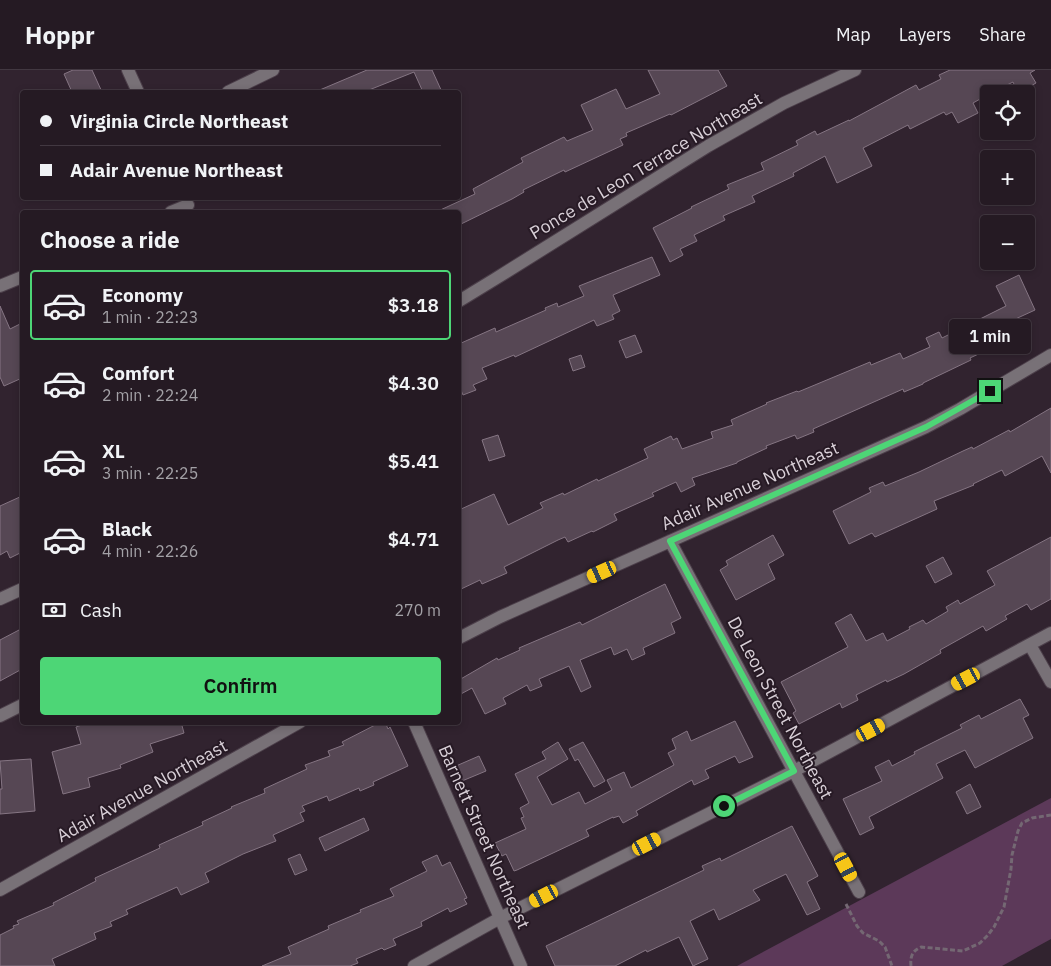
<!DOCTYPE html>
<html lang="en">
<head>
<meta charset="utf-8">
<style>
	body { margin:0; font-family:"IBM Plex Sans",sans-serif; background:#312730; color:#f1f3f6; height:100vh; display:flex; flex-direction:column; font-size:19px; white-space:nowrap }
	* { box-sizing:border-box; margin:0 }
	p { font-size:16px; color:#a3a1a6 }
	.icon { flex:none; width:28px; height:28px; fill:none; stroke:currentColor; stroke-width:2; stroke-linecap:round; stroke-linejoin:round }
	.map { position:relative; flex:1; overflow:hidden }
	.panel { position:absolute; left:20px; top:140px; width:441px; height:515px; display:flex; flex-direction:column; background:#251a23; border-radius:5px; box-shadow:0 2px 8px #0003,0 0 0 1px #423841 }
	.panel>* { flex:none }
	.top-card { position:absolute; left:20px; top:20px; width:441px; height:110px; border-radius:5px; box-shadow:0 2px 8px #0003,0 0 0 1px #423841; display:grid; align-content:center; height:110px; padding:0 20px; background:#251a23 }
	.tools { position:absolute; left:980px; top:15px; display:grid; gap:10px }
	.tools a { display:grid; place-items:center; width:55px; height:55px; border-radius:5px; background:#251a23; box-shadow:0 2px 8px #0003,0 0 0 1px #423841; font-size:25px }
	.end { position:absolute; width:22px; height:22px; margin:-11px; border:6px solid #4dd676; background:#111; box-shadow:0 0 0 2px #111 }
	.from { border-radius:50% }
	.bubble { position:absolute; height:35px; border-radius:5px; background:#251a23; box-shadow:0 2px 8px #0003,0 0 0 1px #423841; font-size:16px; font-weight:600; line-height:35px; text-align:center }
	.car { position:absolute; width:15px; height:30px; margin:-15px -8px; border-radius:6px; box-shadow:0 0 4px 1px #0007; background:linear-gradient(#f5c518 24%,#345 0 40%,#f5c518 0 76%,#345 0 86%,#f5c518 0) }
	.top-card b { display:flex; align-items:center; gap:18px; height:48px; font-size:19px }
	.top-card b+b { border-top:1px solid #423841 }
	.top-card i { width:12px; height:12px; background:#f1f3f6 }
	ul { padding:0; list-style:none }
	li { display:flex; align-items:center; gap:15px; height:70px; margin:0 10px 8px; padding:0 10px; border:2px solid transparent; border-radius:5px }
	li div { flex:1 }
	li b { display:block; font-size:19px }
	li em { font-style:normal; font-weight:600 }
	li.on { border-color:#4dd676 }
	li>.icon { width:45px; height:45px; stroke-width:1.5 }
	h2 { padding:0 20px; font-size:22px; line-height:60px }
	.pay { display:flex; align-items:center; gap:12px; height:55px; padding:0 20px; font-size:19px }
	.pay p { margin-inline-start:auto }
	.button { display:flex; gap:10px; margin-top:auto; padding:10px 20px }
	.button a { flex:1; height:58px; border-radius:5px; background:#4dd676; color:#111; font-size:20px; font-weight:600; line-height:58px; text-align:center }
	header { display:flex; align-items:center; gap:30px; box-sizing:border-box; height:70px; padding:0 25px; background:#251a23; border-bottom:1px solid #423841 }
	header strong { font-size:24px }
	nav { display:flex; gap:28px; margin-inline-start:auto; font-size:18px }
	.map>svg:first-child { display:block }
	.green { fill:#5c3959 }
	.building { fill:#564754; stroke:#857583 }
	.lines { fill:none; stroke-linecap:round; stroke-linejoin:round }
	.minor-casing { stroke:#4c3f4a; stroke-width:14 }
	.path { stroke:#746873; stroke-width:3; stroke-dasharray:5 2.5; stroke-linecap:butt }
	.minor { stroke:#787177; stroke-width:12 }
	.route { stroke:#4dd676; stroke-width:6 }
	.labels { text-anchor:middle; stroke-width:4; stroke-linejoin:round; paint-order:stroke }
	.street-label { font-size:18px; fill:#d8cfd7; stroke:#271a25 }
</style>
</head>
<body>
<header>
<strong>Hoppr</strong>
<nav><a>Map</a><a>Layers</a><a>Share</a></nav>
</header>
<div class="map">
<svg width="1051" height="896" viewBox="0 0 1051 896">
	<rect width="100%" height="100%" fill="#31232f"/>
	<!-- green -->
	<path class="green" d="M 1051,728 L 1051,869 L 1002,896 L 737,896 Z"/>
	<!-- building -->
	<path class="building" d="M 73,0 L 92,0 L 102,22 L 72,22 L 64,4 Z
		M 367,0 L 432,0 L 442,22 L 423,22 L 414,2 L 364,22 L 315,22 Z
		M 648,0 L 718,0 L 727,16 L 671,45 L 670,44 L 626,63 L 627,66 L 620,69 L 623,75 L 565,102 L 564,100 L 523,120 L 524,122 L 512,129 L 459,155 L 459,142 L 436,142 L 475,124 L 473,119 L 523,92 L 521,88 L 564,67 L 567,71 L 593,60 L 581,35 L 616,19 L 626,39 L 660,24 Z
		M 950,0 L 1035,0 L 1030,3 L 1036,13 L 1018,23 L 1013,12 L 989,24 L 973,33 L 978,43 L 958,53 L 952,42 L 946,45 L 944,42 L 910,59 L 908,55 L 863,78 L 872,96 L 837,113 L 825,86 L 793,103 L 794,106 L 752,126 L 755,132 L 723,146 L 725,150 L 694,165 L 697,171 L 680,179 L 683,185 L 670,192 L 653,158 L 692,138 L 691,137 L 729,119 L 727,115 L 764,100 L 761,93 L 798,75 L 796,71 L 815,61 L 817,65 L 849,50 L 849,51 L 916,15 L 919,20 L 941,9 L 939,5 Z
		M 652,187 L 660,205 L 613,225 L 620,241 L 612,245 L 614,249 L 597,256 L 594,250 L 515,287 L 514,285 L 482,298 L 487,309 L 473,315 L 476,320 L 463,325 L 459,315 L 459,274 L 495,258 L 496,262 L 546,240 L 545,238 L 557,233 L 558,237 L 584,226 L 579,216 Z
		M 1019,205 L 1035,240 L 998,257 L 1004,272 L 970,288 L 971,290 L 923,313 L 923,314 L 904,322 L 903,319 L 813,359 L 814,362 L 797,369 L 795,365 L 766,376 L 767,378 L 737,392 L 737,393 L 692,408 L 695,415 L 681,422 L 676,412 L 652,423 L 654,426 L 614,444 L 617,450 L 593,462 L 592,461 L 568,472 L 565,467 L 558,470 L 504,497 L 507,503 L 482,514 L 480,510 L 459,520 L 459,440 L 494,424 L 508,455 L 543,438 L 540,433 L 563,423 L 564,425 L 597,409 L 598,411 L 648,388 L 644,379 L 671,366 L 673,370 L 677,368 L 682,379 L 713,368 L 711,362 L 733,355 L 731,350 L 767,334 L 766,333 L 797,321 L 798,322 L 870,292 L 871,295 L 900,283 L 903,289 L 930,277 L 926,268 L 939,262 L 942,268 L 1006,236 L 996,216 Z
		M 0,236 L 10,259 L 22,253 L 22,308 L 4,316 L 0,307 Z
		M 635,265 L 642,282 L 626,288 L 619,271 Z
		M 581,285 L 585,297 L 573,301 L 569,289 Z
		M 1051,338 L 1051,403 L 1042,386 L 1005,406 L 1002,400 L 973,414 L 974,415 L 934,431 L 937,439 L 875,467 L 872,463 L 849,474 L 833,441 L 871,422 L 869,418 L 883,412 L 885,416 L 919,402 L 963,381 L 972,377 L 973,379 L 1009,360 L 1010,362 Z
		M 498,365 L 505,386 L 489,391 L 482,370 Z
		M 22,426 L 22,482 L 10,488 L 7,481 L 0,485 L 0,436 Z
		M 773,465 L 784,485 L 768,494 L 775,509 L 736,530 L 720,500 L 728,495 L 726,491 Z
		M 1051,467 L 1051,529 L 1031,540 L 1027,534 L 1005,546 L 1007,549 L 986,561 L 983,556 L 940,580 L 941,583 L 904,604 L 887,612 L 886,610 L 856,625 L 858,630 L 842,638 L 840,633 L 799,654 L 793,643 L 796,641 L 781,612 L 848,577 L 835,553 L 851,544 L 866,571 L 883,563 L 887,571 L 910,559 L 909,557 L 923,550 L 926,554 L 948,541 L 946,537 L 958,530 L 960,534 L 995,515 L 987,501 Z
		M 943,487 L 952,504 L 935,513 L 926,496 Z
		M 665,514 L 681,548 L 671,553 L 675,563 L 643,578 L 645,584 L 632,590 L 627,579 L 614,585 L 611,577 L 580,590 L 591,617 L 581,622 L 569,596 L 539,609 L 542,616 L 530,621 L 527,615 L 503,628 L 506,634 L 485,644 L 472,618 L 459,625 L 459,610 L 497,588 L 498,590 L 520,580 L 519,578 L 580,552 L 582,555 Z
		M 19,560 L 22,568 L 22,599 L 0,611 L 0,570 Z
		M 1020,629 L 1029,645 L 1023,648 L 1033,668 L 975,698 L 965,680 L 936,694 L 943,708 L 869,747 L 874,758 L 860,765 L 843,729 L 882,711 L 875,697 L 889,690 L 892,696 L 915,684 L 914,682 L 962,658 L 960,655 L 979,645 L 981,649 Z
		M 735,651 L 753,687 L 739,693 L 735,686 L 705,700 L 709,708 L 694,715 L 692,710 L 636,741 L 638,745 L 623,753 L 619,746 L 613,748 L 613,747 L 586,760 L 589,766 L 517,800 L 514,801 L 506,784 L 502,786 L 495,773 L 526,759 L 521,748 L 524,747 L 520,738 L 529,733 L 515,704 L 546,689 L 542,682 L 558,672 L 568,689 L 537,707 L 552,735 L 579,722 L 585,734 L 612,720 L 607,710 L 624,702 L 631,718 L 674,695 L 668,683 L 676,679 L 672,669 L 687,661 L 691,671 Z
		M 91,652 L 181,652 L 184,663 L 150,674 L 153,682 L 120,695 L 121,698 L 88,708 L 90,717 L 63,724 L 52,682 L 81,674 L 76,657 Z
		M 381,652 L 385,652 L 388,659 L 390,657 L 408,696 L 373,712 L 374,715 L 360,721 L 359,718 L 329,731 L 327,726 L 302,736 L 305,741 L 300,743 L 304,751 L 273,765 L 276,771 L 243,784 L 205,803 L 209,812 L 181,825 L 177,817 L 126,840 L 128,844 L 110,852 L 112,856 L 94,863 L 96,869 L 52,889 L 55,896 L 0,896 L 0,865 L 14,858 L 13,856 L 19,854 L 17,851 L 54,835 L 53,833 L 96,811 L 95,808 L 160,778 L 159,775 L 203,755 L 202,752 L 232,738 L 231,737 L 265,723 L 264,719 L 307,699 L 305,695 L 330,686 L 328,681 L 344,675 L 342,672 Z
		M 583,672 L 605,711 L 594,717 L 578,689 L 575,691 L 569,679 Z
		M 479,686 L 486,701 L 462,711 L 456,696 Z
		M 31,689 L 35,741 L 0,744 L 0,719 L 2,719 L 0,691 Z
		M 970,714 L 981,737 L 967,744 L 956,722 Z
		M 364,748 L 369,760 L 325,781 L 319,768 Z
		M 792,756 L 818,806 L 807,812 L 820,839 L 807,845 L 786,804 L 753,820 L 760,830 L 719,850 L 714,839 L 690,851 L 708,889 L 693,896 L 679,867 L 647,882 L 646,880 L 615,896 L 555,896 L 546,876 L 704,800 L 702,796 L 720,788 L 721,791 Z
		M 300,784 L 307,800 L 295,805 L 288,789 Z
		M 437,785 L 442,796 L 450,792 L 467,828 L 464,829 L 467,834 L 450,842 L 448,838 L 421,852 L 422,856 L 393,869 L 396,875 L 384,880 L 382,878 L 356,889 L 358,893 L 350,896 L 262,896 L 291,884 L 288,877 L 329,859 L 328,856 L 361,842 L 360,840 L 394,826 L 390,819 L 427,801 L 422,792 Z"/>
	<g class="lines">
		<!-- minor casing -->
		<g class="minor-casing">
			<path id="minor" d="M 128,0 L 138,22
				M 228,22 L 273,0
				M 171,142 L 188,135
				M 0,216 L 22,207
				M 459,231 L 495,209 L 708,76 L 784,33 L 855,0
				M 670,471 L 859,822
				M 0,529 L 22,519
				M 459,568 L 500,547 L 926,357 L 960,339 L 1051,285
				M 1030,575 L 1051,612
				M 0,646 L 22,635
				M 414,652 L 521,896
				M 0,820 L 300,652
				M 414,896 L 500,848 L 794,701 L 1051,563"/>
		</g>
		<!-- path -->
		<path class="path" d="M 846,834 L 857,856 L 863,863 L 879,871 L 885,877 L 892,896
			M 911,896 C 910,887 912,881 921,877 L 963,881 L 980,873 L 988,865 L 994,857 L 1004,837 L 1011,799 L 1012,785 L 1018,761 L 1022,753 L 1032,748 L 1051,745"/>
		<!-- minor -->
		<use href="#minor" class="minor"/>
	</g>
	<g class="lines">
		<!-- route -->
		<path class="route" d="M 724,736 L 794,701 L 670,471 L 926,357 L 990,321"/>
	</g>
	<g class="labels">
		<!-- street labels -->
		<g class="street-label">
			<text transform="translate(646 96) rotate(-31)" y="6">Ponce de Leon Terrace Northeast</text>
			<text transform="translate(750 416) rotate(-24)" y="6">Adair Avenue Northeast</text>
			<text transform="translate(780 638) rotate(62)" y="6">De Leon Street Northeast</text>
			<text transform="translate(142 721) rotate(-29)" y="6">Adair Avenue Northeast</text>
			<text transform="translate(484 767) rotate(66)" y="6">Barnett Street Northeast</text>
		</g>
	</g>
</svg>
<div class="tools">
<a><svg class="icon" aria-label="locate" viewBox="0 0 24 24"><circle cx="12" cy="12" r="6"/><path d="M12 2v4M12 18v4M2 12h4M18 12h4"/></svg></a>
<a>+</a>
<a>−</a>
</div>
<i class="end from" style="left:724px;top:736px"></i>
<i class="end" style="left:990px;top:321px"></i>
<div class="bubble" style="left:949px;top:249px;width:82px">1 min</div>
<i class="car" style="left:602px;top:502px;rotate:246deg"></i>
<i class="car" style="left:966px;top:609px;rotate:242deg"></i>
<i class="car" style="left:871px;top:660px;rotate:62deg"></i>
<i class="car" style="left:647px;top:774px;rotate:63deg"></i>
<i class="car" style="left:846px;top:797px;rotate:152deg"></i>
<i class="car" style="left:544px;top:826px;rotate:243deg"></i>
<div class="top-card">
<b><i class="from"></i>Virginia Circle Northeast</b>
<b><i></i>Adair Avenue Northeast</b>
</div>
<section class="panel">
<h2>Choose a ride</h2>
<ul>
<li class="on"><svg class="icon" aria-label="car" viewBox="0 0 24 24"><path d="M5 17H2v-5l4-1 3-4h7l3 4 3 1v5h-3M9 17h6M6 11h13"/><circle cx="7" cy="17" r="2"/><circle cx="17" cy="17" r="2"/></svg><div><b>Economy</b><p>1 min · 22:23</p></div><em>$3.18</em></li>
<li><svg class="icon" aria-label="car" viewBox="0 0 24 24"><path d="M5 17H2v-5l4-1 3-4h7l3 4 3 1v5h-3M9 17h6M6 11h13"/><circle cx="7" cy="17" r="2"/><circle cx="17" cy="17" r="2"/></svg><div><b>Comfort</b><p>2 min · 22:24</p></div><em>$4.30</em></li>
<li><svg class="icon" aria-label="car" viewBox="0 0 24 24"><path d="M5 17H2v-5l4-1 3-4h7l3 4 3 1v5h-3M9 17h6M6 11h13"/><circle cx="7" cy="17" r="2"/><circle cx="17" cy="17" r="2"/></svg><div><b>XL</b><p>3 min · 22:25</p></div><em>$5.41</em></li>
<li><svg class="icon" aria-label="car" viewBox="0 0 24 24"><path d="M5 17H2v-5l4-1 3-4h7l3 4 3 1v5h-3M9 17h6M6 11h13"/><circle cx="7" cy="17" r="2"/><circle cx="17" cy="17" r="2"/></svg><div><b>Black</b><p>4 min · 22:26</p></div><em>$4.71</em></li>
</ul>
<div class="pay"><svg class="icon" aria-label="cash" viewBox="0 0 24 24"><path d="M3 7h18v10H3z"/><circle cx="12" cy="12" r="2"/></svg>Cash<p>270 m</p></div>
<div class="button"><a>Confirm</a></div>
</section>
</div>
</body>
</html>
